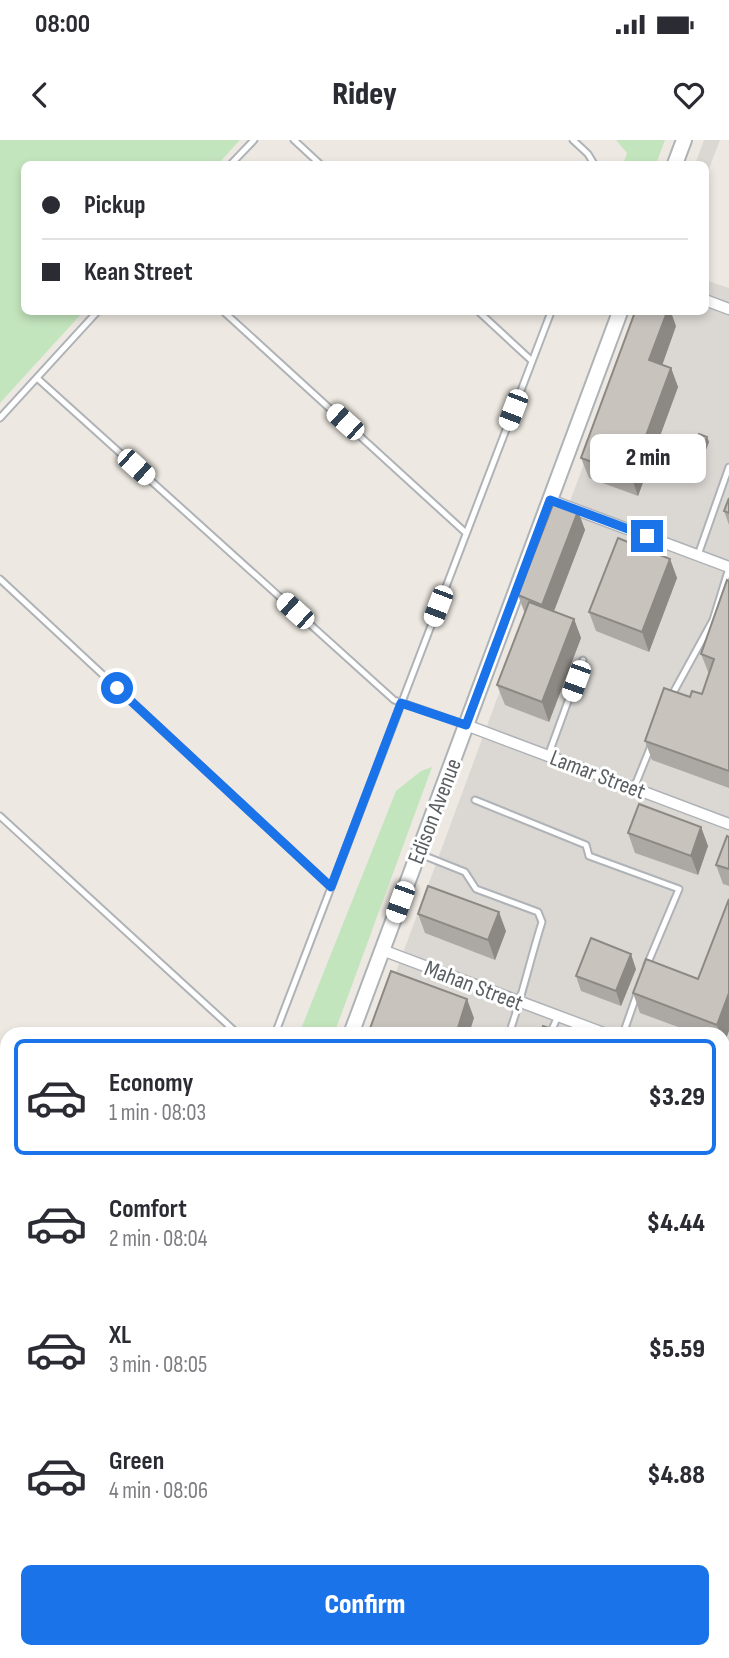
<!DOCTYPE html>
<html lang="en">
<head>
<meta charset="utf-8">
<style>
	body { margin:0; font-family:"Sofia Sans Condensed",sans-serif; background:#f2f2f3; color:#2b2b33; height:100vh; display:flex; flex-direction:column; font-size:26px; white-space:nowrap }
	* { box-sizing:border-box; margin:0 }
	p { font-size:23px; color:#7c7c81 }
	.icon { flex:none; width:38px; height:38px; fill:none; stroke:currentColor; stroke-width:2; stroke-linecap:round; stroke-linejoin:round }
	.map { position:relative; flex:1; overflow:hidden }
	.sheet { position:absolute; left:0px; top:887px; width:730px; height:632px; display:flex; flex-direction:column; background:#fff; border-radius:21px 21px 0 0; box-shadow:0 4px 10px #0003 }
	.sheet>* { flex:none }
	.hud { position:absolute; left:21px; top:21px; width:688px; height:154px; border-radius:10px; box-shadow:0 4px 10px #0003; display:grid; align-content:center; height:154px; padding:0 21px; background:#fff }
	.end { position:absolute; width:32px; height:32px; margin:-16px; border:9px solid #1a73e8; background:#fff; box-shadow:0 0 0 4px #fff }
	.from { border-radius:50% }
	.bubble { position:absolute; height:49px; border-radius:10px; background:#fff; box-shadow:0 4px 10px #0003; font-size:23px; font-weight:800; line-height:49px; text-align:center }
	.car { position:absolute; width:21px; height:42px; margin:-21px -10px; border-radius:9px; box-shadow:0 0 5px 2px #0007; background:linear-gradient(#fff 24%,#345 0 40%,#fff 0 76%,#345 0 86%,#fff 0) }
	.hud b { display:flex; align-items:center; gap:24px; height:66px; font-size:26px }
	.hud b+b { border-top:2px solid #e1e1e2 }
	.hud i { width:18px; height:18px; background:#2b2b33 }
	ul { padding:12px 0 0; list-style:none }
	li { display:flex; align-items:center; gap:21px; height:116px; margin:0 14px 10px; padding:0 7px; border:4px solid transparent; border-radius:10px }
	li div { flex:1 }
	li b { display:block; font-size:26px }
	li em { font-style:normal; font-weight:800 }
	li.selected { border-color:#1a73e8 }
	li>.icon { width:63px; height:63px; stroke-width:1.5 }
	.primary-button { display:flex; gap:14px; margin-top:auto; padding:14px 21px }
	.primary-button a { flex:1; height:80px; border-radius:10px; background:#1a73e8; color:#fff; font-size:28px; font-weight:800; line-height:80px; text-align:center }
	.status { display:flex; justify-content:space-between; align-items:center; height:49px; padding:0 35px; background:#fff; direction:ltr }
	.status svg { height:19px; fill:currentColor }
	header { display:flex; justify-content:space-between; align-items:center; height:91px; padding:0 21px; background:#fff; font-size:32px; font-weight:800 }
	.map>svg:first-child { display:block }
	.industrial { fill:#dbd8d4 }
	.green { fill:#c3e5bd }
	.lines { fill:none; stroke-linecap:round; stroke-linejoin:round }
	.lane-casing { stroke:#afb3b7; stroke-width:9 }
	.street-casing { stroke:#afb3b7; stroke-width:13 }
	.secondary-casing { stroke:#aeb3b7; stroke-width:18 }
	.lane { stroke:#fff; stroke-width:5 }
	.street { stroke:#fff; stroke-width:10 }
	.secondary { stroke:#fff; stroke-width:14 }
	.wall { fill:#aca8a3 }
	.shaded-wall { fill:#8c8884 }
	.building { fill:#c8c3bd; stroke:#8c8884; stroke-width:2 }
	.route { stroke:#1a73e8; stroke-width:9 }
	.labels { text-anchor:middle; stroke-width:6; stroke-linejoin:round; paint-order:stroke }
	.street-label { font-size:23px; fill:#5a5f62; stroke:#fff }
</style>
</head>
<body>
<div class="status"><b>08:00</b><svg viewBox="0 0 49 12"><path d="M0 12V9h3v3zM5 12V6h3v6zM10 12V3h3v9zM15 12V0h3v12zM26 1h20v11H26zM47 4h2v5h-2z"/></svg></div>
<header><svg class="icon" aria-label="back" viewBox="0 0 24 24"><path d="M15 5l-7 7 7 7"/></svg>Ridey<svg class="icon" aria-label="heart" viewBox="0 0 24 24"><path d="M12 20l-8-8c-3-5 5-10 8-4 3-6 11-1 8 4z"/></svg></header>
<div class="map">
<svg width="729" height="1518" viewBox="0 0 729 1518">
	<rect width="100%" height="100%" fill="#ede8e1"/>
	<!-- industrial -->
	<path class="industrial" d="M 704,0 L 720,0 L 705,39 L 705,24 L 695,24 Z
		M 705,140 L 729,148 L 729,1518 L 555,1518 L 539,1512 L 723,1512 L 723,894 L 373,894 L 640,172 L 705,172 Z"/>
	<!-- green -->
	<path class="green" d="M 0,0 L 240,0 L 218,24 L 24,24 L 24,172 L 83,172 L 0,263 Z
		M 616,0 L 665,0 L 656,24 L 623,24 L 627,13 Z
		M 432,627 L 334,894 L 299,894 L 396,651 L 421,631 Z
		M 0,1017 L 7,1023 L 7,1338 L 0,1323 Z"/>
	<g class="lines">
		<!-- lane casing -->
		<g class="lane-casing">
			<path id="lane" d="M 294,0 L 320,24
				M 573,0 L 588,14 L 594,24
				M 231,24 L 254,0
				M 224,172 L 466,393
				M 479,172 L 532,221
				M 37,238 L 394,560 L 466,585
				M 0,278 L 97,172
				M 698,415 L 729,327
				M 0,439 L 331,747
				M 672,555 L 713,480 L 729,428
				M 548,616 L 583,520
				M 634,648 L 651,606
				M 475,660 L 586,705 L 589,716 L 679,749 L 647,825
				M 0,676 L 238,894
				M 420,714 L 465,732 L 476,749 L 538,772 L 542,782 C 530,820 522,857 509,894
				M 275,894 L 551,172
				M 550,894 L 558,876
				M 623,894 L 637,854
				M 0,1001 L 7,1007
				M 723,1140 L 729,1123"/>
		</g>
		<!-- street casing -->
		<g class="street-casing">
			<path id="street" d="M 705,160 L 729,169
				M 550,360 L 729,427
				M 466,585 L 729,684
				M 382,810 L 606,894
				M 723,938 L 729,940
				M 723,1194 L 729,1196
				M 723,1451 L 729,1453
				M 201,1512 L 217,1518"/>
		</g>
		<!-- secondary casing -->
		<g class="secondary-casing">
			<path id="secondary" d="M 675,24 L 684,0
				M 351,894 L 620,172
				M 0,1353 L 7,1368
				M 77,1512 L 80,1518
				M 118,1518 L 120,1512"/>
		</g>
		<!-- lane -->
		<use href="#lane" class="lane"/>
		<!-- street -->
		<use href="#street" class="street"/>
		<!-- secondary -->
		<use href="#secondary" class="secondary"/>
	</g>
	<!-- wall -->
	<path class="wall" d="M 676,186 L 662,225 L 671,228 L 678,247 L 638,356 L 589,338 L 581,318 Z
		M 707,297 L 709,302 L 701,322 L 693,319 L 691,314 Z
		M 729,358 L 729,385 L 724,371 Z
		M 578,371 L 585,390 L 554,471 L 574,479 L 581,498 L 549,582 L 505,565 L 497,545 L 525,474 L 518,455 Z
		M 670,419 L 677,438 L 649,512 L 596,491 L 589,472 Z
		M 729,441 L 729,648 L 652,620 L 645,601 L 690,557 L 702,554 L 709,534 L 701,514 Z
		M 701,687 L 708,706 L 698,735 L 635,713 L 628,693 Z
		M 729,697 L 729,746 L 723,744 L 716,725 Z
		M 729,759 L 724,904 L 723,904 L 723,894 L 697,894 L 640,873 L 633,853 L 698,839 Z
		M 418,774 L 506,791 L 495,820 L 425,793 Z
		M 636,829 L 621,866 L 581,851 L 576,836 Z
		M 723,1043 L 729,1045 L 729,1059 Z
		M 723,1210 L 729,1212 L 729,1302 L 723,1300 Z
		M 729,1363 L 729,1417 L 727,1416 L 723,1407 L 723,1379 Z
		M 0,1436 L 7,1451 L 7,1471 L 0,1474 Z
		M 309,1512 L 325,1512 L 323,1518 L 310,1515 Z
		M 618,1512 L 688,1512 L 685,1518 L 620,1518 Z"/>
	<!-- shaded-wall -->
	<path class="shaded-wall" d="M 667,172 L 671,172 L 676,186 L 657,240 L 649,220 Z
		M 671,228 L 678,247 L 638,356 L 631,336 Z
		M 707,297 L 709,302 L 701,322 L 699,317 Z
		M 578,371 L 585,390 L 549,484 L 542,465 Z
		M 670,419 L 677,438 L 649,512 L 642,492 Z
		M 574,479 L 581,498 L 549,582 L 542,562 Z
		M 701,687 L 708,706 L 698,735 L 691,716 Z
		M 499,772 L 506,791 L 495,820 L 488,800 Z
		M 631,814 L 636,829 L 621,866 L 616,851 Z
		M 729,853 L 729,891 L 724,904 L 723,894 L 720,894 L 717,885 Z
		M 467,859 L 474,878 L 469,894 L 456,894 Z
		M 723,1061 L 728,1075 L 723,1088 Z
		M 729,1277 L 729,1292 L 726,1284 Z
		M 723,1318 L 726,1325 L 723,1333 Z
		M 169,1512 L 174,1512 L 176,1518 L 168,1518 L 168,1516 Z
		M 320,1512 L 325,1512 L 323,1518 L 322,1518 Z
		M 673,1512 L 688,1512 L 685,1518 L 671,1518 Z"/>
	<!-- building -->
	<path class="building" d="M 635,172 L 667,172 L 649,220 L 671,228 L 631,336 L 581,318 Z
		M 699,294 L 707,297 L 699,317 L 691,314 Z
		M 729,358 L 729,373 L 724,371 Z
		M 554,362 L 578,371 L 542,465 L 518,455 Z
		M 618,398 L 670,419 L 642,492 L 589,472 Z
		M 727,440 L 729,441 L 729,631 L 645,601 L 664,548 L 690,557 L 692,551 L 702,554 L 714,519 L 701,514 Z
		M 529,462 L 574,479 L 542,562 L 497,545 Z
		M 639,664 L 701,687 L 691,716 L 628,693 Z
		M 727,696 L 729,697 L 729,729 L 716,725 Z
		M 428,746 L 499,772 L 488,800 L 418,774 Z
		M 729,759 L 729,853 L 717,885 L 633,853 L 646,819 L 698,839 Z
		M 591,798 L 631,814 L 616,851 L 576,836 Z
		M 391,831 L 467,859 L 456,894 L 368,894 Z
		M 543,886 L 566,894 L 540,894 Z
		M 729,1027 L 729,1045 L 723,1043 Z
		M 723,1210 L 729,1212 L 729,1277 L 726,1284 L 723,1283 Z
		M 729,1363 L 729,1400 L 723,1398 L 723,1379 Z
		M 0,1436 L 7,1451 L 7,1459 L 0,1462 Z
		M 130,1512 L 169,1512 L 168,1516 L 162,1514 L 160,1518 L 128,1518 Z
		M 645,1512 L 673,1512 L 671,1518 L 661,1518 Z
		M 366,1513 L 380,1518 L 365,1518 Z
		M 572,1515 L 581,1518 L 571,1518 Z"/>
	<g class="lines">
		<!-- route -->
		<path class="route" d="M 117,548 L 331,747 L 401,563 L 466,585 L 550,360 L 647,396"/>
	</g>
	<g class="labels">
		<!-- street labels -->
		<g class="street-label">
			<text transform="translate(598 634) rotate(21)" y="8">Lamar Street</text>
			<text transform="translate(434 671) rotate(-69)" y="8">Edison Avenue</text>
			<text transform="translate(474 845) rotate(21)" y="8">Mahan Street</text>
		</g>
	</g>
</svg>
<i class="end from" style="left:117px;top:548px"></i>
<i class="end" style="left:647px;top:396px"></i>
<div class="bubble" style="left:590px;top:294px;width:116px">2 min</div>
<i class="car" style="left:513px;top:270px;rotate:201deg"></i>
<i class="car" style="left:345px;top:282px;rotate:312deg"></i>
<i class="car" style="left:136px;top:327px;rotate:132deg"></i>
<i class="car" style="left:438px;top:466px;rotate:201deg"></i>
<i class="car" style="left:295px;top:471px;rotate:312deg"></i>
<i class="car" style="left:576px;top:541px;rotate:200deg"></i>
<i class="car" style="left:400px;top:762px;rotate:200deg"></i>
<div class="hud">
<b><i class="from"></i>Pickup</b>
<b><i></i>Kean Street</b>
</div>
<section class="sheet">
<ul>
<li class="selected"><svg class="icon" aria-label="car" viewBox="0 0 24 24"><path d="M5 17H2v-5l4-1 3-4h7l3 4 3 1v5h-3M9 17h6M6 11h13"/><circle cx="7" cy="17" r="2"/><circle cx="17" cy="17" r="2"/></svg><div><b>Economy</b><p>1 min · 08:03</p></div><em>$3.29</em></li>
<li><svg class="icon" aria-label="car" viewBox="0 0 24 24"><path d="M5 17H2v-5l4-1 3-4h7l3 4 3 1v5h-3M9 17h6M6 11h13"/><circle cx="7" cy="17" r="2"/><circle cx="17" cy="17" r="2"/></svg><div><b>Comfort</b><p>2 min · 08:04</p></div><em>$4.44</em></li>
<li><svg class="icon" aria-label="car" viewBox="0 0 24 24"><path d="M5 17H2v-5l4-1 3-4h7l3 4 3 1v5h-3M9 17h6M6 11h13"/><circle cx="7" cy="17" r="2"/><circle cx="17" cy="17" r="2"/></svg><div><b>XL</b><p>3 min · 08:05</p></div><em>$5.59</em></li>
<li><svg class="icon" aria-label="car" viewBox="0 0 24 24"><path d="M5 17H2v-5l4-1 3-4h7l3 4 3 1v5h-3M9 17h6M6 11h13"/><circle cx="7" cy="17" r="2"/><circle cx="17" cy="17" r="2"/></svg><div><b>Green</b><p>4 min · 08:06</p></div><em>$4.88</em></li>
</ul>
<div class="primary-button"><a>Confirm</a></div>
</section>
</div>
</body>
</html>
